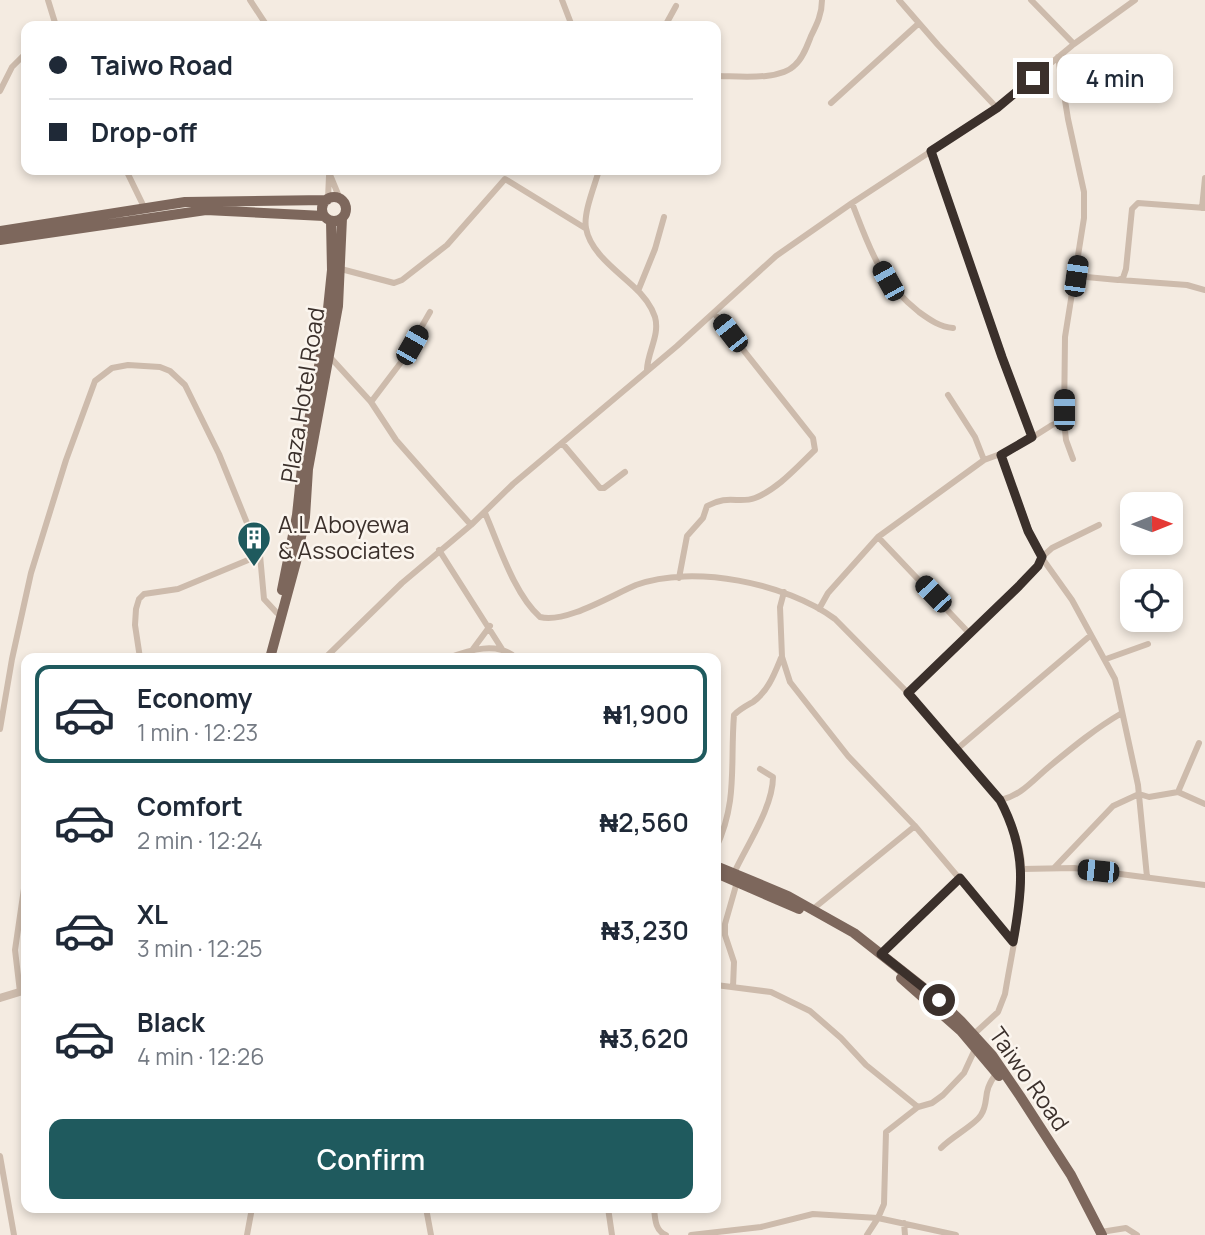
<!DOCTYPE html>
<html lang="en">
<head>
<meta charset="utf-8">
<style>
	body { margin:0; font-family:Manrope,sans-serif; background:#f2f2f3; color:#1f2937; height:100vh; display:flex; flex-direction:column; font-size:26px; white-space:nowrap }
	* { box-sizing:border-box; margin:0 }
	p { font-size:23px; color:#747a83 }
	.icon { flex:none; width:38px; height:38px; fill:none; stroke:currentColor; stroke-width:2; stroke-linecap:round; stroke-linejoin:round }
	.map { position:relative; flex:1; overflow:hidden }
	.panel { position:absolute; left:21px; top:653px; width:700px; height:560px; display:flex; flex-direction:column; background:#fff; border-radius:14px; box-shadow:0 4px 10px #0003 }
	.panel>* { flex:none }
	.hud { position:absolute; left:21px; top:21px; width:700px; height:154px; border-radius:14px; box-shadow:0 4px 10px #0003; display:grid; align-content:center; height:154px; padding:0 28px; background:#fff }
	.needle { width:46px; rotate:89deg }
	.controls { position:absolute; left:1120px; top:492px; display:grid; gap:14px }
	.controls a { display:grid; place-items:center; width:63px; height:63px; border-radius:14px; background:#fff; box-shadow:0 4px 10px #0003; font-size:35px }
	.end { position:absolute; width:32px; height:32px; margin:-16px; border:9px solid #3b302b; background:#fff; box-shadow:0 0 0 4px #fff }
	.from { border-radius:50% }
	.bubble { position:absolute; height:49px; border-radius:14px; background:#fff; box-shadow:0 4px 10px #0003; font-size:23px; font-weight:600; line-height:49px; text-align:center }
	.car { position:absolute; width:21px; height:42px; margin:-21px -10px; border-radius:9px; box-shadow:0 0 5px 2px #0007; background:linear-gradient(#222 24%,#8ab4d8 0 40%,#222 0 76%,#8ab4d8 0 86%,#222 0) }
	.hud b { display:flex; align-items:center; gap:24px; height:66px; font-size:26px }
	.hud b+b { border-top:2px solid #e0e1e3 }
	.hud i { width:18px; height:18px; background:#1f2937 }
	ul { padding:12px 0 0; list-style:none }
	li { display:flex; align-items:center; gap:21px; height:98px; margin:0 14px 10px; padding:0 14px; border:4px solid transparent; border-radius:14px }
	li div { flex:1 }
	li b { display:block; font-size:26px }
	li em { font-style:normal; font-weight:600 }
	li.current { border-color:#1f5a5e }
	li>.icon { width:63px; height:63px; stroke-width:1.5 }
	.button { display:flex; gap:14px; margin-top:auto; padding:14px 28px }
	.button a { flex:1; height:80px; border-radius:14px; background:#1f5a5e; color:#fff; font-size:28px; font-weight:600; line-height:80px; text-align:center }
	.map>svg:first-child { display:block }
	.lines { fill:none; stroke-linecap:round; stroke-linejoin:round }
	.minor { stroke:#cdbbac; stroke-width:6 }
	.tertiary { stroke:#cdbbac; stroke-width:8 }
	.primary { stroke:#7d675c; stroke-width:10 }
	.route { stroke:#3b302b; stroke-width:9 }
	.labels { text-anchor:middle; stroke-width:5; stroke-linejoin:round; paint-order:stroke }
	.street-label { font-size:23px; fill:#3b302b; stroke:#fbf5ee }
	.poi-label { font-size:23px; fill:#3b302b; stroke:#fbf5ee; text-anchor:start }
</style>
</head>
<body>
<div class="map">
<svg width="1205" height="1235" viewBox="0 0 1205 1235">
	<rect width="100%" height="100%" fill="#f4ebe1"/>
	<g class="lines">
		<!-- minor -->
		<path class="minor" d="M 48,0 L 56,26
			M 250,0 L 267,26
			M 562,0 L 572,26
			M 899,0 L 938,45 L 997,108
			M 1031,0 L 1074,44
			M 665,26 L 676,6
			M 1058,57 L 1068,119 L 1084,192 L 1084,218 L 1065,337 L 1064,421 L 1066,440 L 1073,459
			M 716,76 C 738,76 780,81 795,65 C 803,58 807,46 811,36 C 817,24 822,14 822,0
			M 0,91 L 12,67 L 26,53
			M 831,103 L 918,24
			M 931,151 L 1001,357 L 1032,437
			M 126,170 L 145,209
			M 328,170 L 340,199
			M 599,170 C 595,185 583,213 586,228 C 590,252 616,270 633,286 C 642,294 651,305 655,317 C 660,335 648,351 647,369
			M 328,199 L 329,176
			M 852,203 C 870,249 879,280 919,312 C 930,320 940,327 953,328
			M 1202,208 L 1205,178
			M 341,269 L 394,283 L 402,280 L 447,245 L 505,179 L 585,228
			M 1076,276 L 1118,280 L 1123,278 L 1126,269 L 1132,209 L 1138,203 L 1205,208
			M 1120,280 L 1187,285 L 1205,290
			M 638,291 L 655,249 L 664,217
			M 330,357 L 371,402 L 396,440 L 471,525
			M 948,395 L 975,437 L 984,460
			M 371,402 L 402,361 L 430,312
			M 562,443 L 600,488 L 604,488 L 625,472
			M 1001,455 L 1037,551 L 1072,600 L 1115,679 L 1138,785 L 1147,877
			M 485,513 C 499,545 514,594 540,617 C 565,624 612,595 636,585 C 693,564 786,583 835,619 L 908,693 L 1001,800 C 1011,821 1022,844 1022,868 C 1023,906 1011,956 1005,994 L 998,1012 L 974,1034
			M 878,537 L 969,633
			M 439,550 L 502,649
			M 679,578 L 687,536 L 703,518 L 707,506 C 728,494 739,504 755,498 C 778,489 797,467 815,450 L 813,438 L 714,313
			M 784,592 L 780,607 L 782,657 L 790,682 L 848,756 L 915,826 L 1013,942
			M 819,609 L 828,593 L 878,537 L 984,460 L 1014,449 L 1052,425 L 1064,421
			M 473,649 L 490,626
			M 140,658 L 135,625 L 136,609 L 139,599 L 144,594 L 178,589 L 260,555
			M 325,658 L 402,583 L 471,525 L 513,484 L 677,346 L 776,256 L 852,203 L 997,108 L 1074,44 L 1135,0
			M 448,658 C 469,650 498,641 516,658
			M 608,658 L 638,658
			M 1106,659 L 1148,644
			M 908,693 L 1019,585 L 1037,566 L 1042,557 L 1052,548 L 1099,525
			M 0,729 L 12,659 L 31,573 L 66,460 L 95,381 L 112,368 L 128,365 L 160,367 L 170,371 L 185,385 L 219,454 L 260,555 L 264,599 L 277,613
			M 1199,743 L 1178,792 L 1205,804
			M 957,749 L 1091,635
			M 1001,800 C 1022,795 1033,780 1050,766 C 1073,747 1096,728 1122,713
			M 716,848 C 738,801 730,765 734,715 C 740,709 746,706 753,702 C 768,691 774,675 781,658
			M 1054,868 L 1113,806 L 1139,794 L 1149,797 L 1178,792
			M 1022,869 L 1074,868 L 1205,885
			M 734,873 C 747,845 773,807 773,777 L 760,769
			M 813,909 L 915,826
			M 881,954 L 960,878
			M 716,985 L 771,992 L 810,1011 L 841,1038 L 866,1065 L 918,1107
			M 733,987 L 734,962 L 725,935 L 725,924 L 737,882
			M 20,992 L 15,950 L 26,875
			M 941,1148 C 951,1137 975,1125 981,1115 C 990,1101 981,1092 997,1073
			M 0,1156 L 14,1235
			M 426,1208 L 431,1235
			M 608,1208 L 612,1235
			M 654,1208 C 655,1218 655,1231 666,1235
			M 904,1223 L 905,1235
			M 1101,1232 L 1126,1228 L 1137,1235
			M 247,1235 L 252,1208
			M 691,1235 L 761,1227 L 813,1214 L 878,1218 L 956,1235
			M 867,1235 L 878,1218 L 884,1204 L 886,1132 L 918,1107 L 932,1103 L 943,1095 L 964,1073 L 976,1047"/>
		<!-- tertiary -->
		<path class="tertiary" d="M 0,998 L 26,990"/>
		<!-- primary -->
		<path class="primary" d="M322 209a12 12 0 1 1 24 0a12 12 0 1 1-24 0Z
			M 0,231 L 185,202 L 327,200
			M 0,240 L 206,210 L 324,216
			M 282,590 L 297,515 L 304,448 L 326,328 L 332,270 L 331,221
			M 270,658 L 296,562 L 305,517 L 308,469 L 338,306 L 342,218
			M 716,866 L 788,896 L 854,933 L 939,1000 L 961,1021 L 992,1055 L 1020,1096 L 1071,1175 L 1102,1235
			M 716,873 L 799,909
			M 901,978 L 961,1031 L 999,1076"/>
	</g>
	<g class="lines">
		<!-- route -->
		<path class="route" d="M 939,1000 L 881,954 L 960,878 L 1013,942 C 1023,888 1027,851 1000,800 L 908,693 L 1019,586 L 1038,566 L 1042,557 L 1028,531 L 1001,455 L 1032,437 L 1002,357 L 931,151 L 997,108 L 1033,78"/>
	</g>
	<!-- icons -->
	<defs>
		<g id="building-pin" transform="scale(1.75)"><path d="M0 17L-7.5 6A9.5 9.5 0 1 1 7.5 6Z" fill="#1f5a5e" stroke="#fbf5ee"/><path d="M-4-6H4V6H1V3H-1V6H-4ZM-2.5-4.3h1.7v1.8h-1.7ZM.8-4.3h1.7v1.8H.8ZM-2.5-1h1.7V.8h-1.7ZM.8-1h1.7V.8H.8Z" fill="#fff"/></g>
	</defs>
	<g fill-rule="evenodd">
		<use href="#building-pin" x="254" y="538"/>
	</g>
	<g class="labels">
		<!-- street labels -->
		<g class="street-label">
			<text transform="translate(303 395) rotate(-81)" y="8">Plaza Hotel Road</text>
			<text transform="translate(1029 1079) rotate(55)" y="8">Taiwo Road</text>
		</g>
		<!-- poi labels -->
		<g class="poi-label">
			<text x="278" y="533">A.L Aboyewa<tspan x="278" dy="26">&amp; Associates</tspan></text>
		</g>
	</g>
</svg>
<div class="controls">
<a><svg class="needle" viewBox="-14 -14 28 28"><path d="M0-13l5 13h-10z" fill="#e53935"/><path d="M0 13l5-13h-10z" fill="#747a83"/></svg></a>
<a><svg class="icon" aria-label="locate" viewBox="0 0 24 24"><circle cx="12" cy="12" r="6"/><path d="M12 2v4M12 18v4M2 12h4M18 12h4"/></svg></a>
</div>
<i class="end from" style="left:939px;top:1000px"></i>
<i class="end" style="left:1033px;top:78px"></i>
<div class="bubble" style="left:1057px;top:54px;width:116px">4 min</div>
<i class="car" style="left:1076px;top:276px;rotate:8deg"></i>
<i class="car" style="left:888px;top:281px;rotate:331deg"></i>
<i class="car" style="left:730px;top:333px;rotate:322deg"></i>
<i class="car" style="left:412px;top:345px;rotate:30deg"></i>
<i class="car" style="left:1064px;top:410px;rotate:0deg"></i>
<i class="car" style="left:933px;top:594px;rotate:316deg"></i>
<i class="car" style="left:1098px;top:871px;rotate:276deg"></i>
<div class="hud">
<b><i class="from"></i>Taiwo Road</b>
<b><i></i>Drop-off</b>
</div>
<section class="panel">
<ul>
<li class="current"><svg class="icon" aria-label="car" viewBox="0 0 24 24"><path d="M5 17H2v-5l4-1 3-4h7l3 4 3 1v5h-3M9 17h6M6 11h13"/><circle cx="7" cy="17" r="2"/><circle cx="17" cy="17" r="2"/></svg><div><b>Economy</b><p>1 min · 12:23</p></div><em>₦1,900</em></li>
<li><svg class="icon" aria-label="car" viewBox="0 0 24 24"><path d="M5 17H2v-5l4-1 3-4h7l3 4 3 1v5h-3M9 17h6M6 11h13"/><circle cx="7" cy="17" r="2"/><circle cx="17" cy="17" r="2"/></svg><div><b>Comfort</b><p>2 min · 12:24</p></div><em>₦2,560</em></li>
<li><svg class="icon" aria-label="car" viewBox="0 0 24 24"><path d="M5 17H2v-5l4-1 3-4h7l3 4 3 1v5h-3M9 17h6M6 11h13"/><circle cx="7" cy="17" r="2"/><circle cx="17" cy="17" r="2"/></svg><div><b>XL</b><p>3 min · 12:25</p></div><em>₦3,230</em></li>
<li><svg class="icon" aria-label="car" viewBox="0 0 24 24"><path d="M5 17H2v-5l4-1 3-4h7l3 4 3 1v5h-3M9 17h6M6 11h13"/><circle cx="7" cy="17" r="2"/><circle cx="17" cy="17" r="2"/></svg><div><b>Black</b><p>4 min · 12:26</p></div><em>₦3,620</em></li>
</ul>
<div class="button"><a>Confirm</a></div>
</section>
</div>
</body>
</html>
